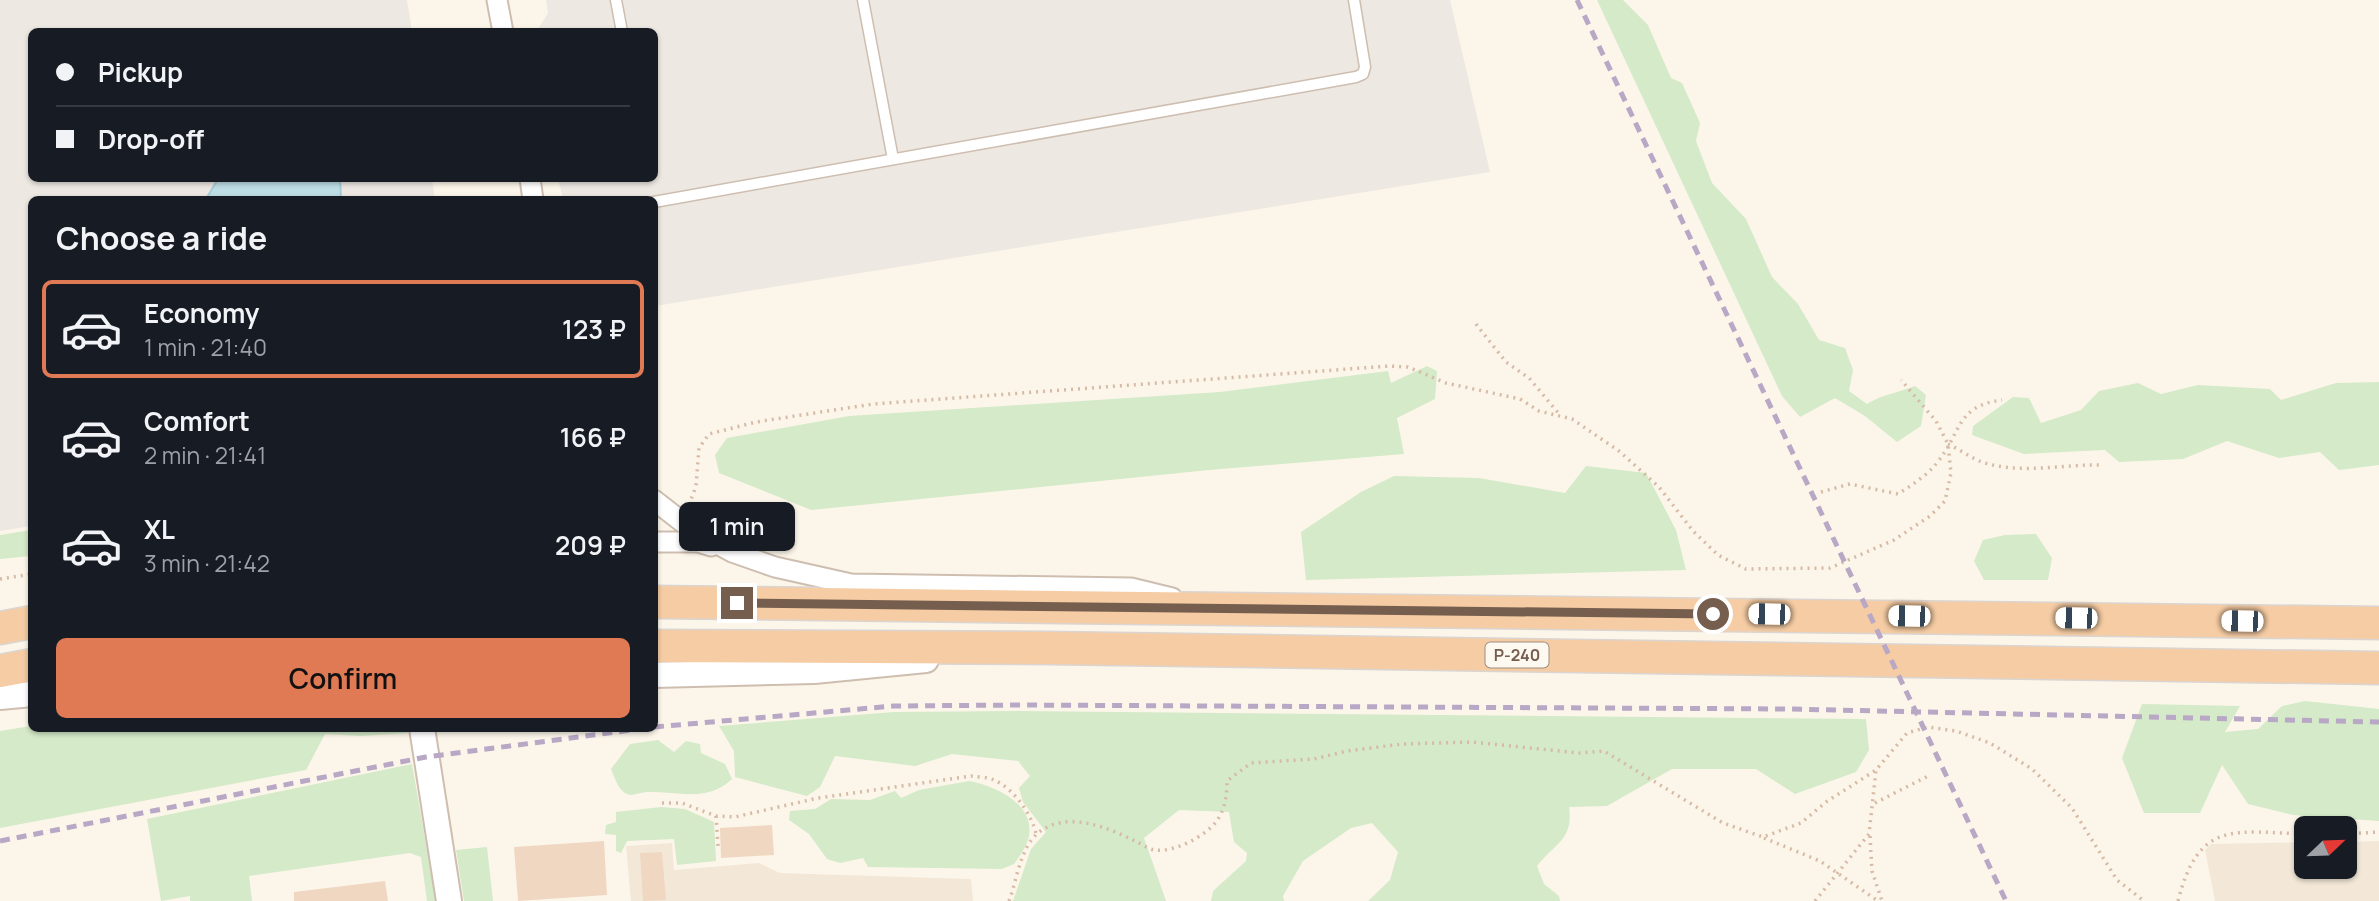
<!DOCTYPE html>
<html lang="en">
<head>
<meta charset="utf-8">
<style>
	body { margin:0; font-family:Manrope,sans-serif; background:#20242c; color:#f1f3f6; height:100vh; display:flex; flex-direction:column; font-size:26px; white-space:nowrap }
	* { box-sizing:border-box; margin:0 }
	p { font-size:23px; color:#9ea1a6 }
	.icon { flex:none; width:38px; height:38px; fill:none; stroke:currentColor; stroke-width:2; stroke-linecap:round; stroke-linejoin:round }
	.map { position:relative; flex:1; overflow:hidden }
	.side { position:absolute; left:28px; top:196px; width:630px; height:536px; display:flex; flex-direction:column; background:#171b24; border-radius:10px; box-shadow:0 2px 5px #0004 }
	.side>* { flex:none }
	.banner { position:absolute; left:28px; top:28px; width:630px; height:154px; border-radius:10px; box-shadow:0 2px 5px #0004; display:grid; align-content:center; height:154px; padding:0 28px; background:#171b24 }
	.needle { width:46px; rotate:67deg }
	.tools { position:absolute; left:2294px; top:816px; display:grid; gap:14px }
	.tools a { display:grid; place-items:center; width:63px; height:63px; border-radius:10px; background:#171b24; box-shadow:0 2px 5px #0004; font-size:35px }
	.end { position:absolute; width:32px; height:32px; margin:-16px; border:9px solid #765e4e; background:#fff; box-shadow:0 0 0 4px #fff }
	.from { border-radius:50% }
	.bubble { position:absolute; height:49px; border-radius:10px; background:#171b24; box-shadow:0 2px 5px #0004; font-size:23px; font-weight:600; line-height:49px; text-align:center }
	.car { position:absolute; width:21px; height:42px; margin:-21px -10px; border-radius:9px; box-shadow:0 0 5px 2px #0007; background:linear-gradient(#fff 24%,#345 0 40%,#fff 0 76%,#345 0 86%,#fff 0) }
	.banner b { display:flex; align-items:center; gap:24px; height:66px; font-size:26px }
	.banner b+b { border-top:2px solid #363941 }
	.banner i { width:18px; height:18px; background:#f1f3f6 }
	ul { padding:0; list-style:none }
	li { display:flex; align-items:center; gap:21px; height:98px; margin:0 14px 10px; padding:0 14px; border:4px solid transparent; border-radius:10px }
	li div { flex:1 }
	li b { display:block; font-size:26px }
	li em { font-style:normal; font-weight:600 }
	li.selected { border-color:#e07a54 }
	li>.icon { width:63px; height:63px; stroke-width:1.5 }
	h2 { padding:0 28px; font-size:32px; line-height:84px }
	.cta { display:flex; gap:14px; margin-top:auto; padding:14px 28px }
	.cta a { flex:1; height:80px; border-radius:10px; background:#e07a54; color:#111; font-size:28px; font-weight:600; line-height:80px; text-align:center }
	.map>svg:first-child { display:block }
	.residential { fill:#f3e8d8 }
	.industrial { fill:#ede8e2 }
	.green { fill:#d4eac8 }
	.water { fill:#bedee5; stroke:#a5cdd7; stroke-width:2 }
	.building { fill:#f0d7c2 }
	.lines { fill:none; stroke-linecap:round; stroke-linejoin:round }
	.service-casing { stroke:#cebeb0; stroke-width:13 }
	.minor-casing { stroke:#cebeb0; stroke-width:23 }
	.tertiary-casing { stroke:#cebeb0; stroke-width:28 }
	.trunk-casing { stroke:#dbd5d1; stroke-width:35 }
	.path { stroke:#d6baa5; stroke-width:3.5; stroke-dasharray:2 5; stroke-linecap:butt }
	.service { stroke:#fff; stroke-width:10 }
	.minor { stroke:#fff; stroke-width:19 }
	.tertiary { stroke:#fff; stroke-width:24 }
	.trunk { stroke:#f5cca4; stroke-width:32 }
	.rail { stroke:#b9a7c6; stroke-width:5; stroke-dasharray:10 7; stroke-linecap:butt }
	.route { stroke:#765e4e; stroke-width:9 }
	.labels { text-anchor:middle; stroke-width:5; stroke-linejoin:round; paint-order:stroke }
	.shield { fill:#fef9f0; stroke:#9f8c7f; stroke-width:2 }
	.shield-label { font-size:16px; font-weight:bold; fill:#765e4e }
</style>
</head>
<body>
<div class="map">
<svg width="2379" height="901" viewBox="0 0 2379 901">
	<rect width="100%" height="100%" fill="#fcf6ea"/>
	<!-- residential -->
	<path class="residential" d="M 2379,841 L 2379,901 L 2215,901 L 2205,850 L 2211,844 L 2306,842 L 2306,866 L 2345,866 L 2345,842 Z
		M 672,843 L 674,870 L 759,863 L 780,873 L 971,879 L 973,901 L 631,901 L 626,846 Z"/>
	<!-- industrial -->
	<path class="industrial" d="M 0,0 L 407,0 L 412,31 L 32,32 L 32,178 L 432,179 L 435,199 L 32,200 L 31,526 L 0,531 Z
		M 546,0 L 1450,0 L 1490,172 L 655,306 L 654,200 L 563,199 L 558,179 L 654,178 L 654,32 L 536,32 L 548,13 Z"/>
	<!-- green -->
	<path class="green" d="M 1597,0 L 1623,0 L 1648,25 L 1671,78 L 1682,83 L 1700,123 L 1696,141 L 1712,183 L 1746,219 L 1772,277 L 1798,304 L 1819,340 L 1845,348 L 1853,370 L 1849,391 L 1867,404 C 1882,394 1898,393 1915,386 L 1926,395 L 1921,426 L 1897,442 L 1865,416 L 1835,398 L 1800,417 L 1782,396 Z
		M 1427,366 L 1437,371 L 1435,399 L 1397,418 L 1404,454 L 1209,470 L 811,510 L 719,473 L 715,455 L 727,438 L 849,416 L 1220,392 L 1388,371 L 1391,383 Z
		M 2379,382 L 2379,465 L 2339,470 L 2320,452 L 2279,458 L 2227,441 L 2183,459 L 2119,462 L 2105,450 L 2024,454 L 1972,435 L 1973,426 L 2013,397 L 2029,398 L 2041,423 L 2081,410 L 2099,391 L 2138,383 L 2161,394 L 2198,385 L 2270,389 L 2281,400 L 2336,383 Z
		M 1586,466 L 1646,473 L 1676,530 L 1686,570 L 1306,580 L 1301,532 L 1361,492 L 1394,476 L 1479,478 L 1565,493 Z
		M 31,530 L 31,556 L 0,559 L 0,535 Z
		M 2036,534 L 2052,558 L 2048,580 L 1984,580 L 1974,561 L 1983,540 L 2005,535 Z
		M 2305,701 L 2379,709 L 2379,821 L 2293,815 L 2248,804 L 2222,765 L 2200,813 L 2144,813 L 2122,758 L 2142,704 L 2240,706 L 2225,732 L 2258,729 L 2282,706 Z
		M 1018,711 L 1866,719 L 1869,750 L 1856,772 L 1795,794 L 1756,769 L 1672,769 L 1607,806 L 1569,807 C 1574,840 1554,844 1537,866 L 1544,884 L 1559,896 L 1560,901 L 1368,901 L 1390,880 L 1398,852 L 1372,823 L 1351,828 L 1303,861 L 1283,896 L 1284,901 L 1211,901 L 1213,891 L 1246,861 L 1247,853 L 1234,842 L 1229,812 L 1179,810 L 1144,838 L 1166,901 L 1013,901 L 1031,849 L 1046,832 L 1023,802 L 1019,788 L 1030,776 L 1018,761 L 952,754 L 915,766 L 835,756 L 820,787 L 807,796 L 735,777 L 734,751 L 719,726 L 894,712 Z
		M 31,726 L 408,728 L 408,733 L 361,736 L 325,734 L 306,770 L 0,828 L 0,731 Z
		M 658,740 L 674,752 L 686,741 L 700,744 L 701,753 L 725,764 L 732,779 C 707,803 678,791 646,792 C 639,793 631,797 625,793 C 618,789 614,776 611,769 L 630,744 Z
		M 412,764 L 436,901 L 427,901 L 421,857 L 410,853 L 249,876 L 252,901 L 190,901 L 190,896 L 161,901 L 147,819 Z
		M 969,781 C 996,786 1038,805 1028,840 C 1025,849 1019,857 1014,864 L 1002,869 L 868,867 L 863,858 L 840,863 L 827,859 L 809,834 L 789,820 L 790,811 L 815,809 L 831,799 L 870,800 L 895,791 L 901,798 L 919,790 Z
		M 661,807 L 685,809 L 714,822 L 716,861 L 677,865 L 674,839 L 627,841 L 621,853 L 616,851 L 616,835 L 605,834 L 606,825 L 616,822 L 616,812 Z
		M 487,847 L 493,901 L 464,901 L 456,850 Z"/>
	<!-- water -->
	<path class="water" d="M 218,179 L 340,179 L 341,199 L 206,199 Z"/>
	<!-- building -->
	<path class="building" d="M 772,825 L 774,855 L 721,858 L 720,828 Z
		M 604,841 L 607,895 L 518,901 L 514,847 Z
		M 662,852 L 666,900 L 643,901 L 640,853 Z
		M 385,881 L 388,901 L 294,901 L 294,892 Z"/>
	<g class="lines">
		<!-- service casing -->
		<g class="service-casing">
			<path id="service" d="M 616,0 L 622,32
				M 863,0 L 893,159
				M 654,202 L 1356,77 L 1363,74 L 1365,67 L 1354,0"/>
		</g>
		<!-- minor casing -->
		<g class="minor-casing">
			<path id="minor" d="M 497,0 L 503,32
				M 530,178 L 533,200
				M 654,500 L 695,532 L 732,552 L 775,567 L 851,584 L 1131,588 L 1172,598
				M 654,542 L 698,542 L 711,546"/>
		</g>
		<!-- tertiary casing -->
		<g class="tertiary-casing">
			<path id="tertiary" d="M 654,675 L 814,671 L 926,660
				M 0,697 L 32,694
				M 422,728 L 449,901"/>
		</g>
		<!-- trunk casing -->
		<g class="trunk-casing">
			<path id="trunk" d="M 654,602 L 2379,623
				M 0,628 L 32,622
				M 654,646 L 1048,648 L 2379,668
				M 0,671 L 32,665"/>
		</g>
		<!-- path -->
		<path class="path" d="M 1476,324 L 1506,362 L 1529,378 L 1560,415
			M 1948,444 C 1959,449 1971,458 1982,462 C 2020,475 2063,464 2102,465
			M 1821,492 L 1850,484 L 1898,494 C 1912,485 1926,476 1936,464 C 1962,433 1955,406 2002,400
			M 689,505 L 696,486 L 699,448 L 709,434 L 756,422 L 873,404 L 1389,366 L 1408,367 L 1446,383 L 1520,399 L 1539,411 L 1572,419 L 1619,451 L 1659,487 L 1693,531 L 1718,555 L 1746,569 L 1830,568 L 1894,540 L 1930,516 L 1945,501 L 1951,473 L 1948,444 L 1936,421 L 1901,380
			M 0,579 L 32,574
			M 662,803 L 682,803 L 716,816 L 735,817 L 818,798 L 971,776 C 978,777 988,777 994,780 C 1013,788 1032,814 1036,834
			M 1875,803 L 1930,775
			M 716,816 L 718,846
			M 2345,834 L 2379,832
			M 1870,836 L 1872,871 L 1882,901
			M 1764,838 L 1820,861 L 1878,901
			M 1009,901 C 1017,880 1020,848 1038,833 C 1066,810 1107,827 1135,841 C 1140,843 1148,849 1154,850 C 1173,853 1204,837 1216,822 C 1225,810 1227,795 1227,781 L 1251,763 L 1314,759 L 1347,751 L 1402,744 L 1472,742 L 1579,753 L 1604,751 L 1723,823 L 1763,837 L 1801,823 L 1826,802 L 1876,770
			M 1815,901 L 1869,834 L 1876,770 L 1907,733 L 1928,727 L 1956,731 L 1990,743 L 2032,769 L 2072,808 L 2117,880 L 2144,901
			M 2178,901 C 2199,819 2234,832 2306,834"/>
		<!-- service -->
		<use href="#service" class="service"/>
		<!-- minor -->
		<use href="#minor" class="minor"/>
		<!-- tertiary -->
		<use href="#tertiary" class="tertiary"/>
		<!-- trunk -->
		<use href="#trunk" class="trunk"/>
		<!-- rail -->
		<path class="rail" d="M 1577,0 L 2006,901
			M 654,727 L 894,706 L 1019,705 L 1790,709 L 2379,722
			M 0,841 L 426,757 L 647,728"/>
	</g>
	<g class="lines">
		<!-- route -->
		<path class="route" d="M 737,603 L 1713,614"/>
	</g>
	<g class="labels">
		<!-- shield labels -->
		<rect class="shield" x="1485.5" y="642.5" width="63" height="25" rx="5"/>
		<g class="shield-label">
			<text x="1517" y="661">Р-240</text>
		</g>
	</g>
</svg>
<div class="tools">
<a><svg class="needle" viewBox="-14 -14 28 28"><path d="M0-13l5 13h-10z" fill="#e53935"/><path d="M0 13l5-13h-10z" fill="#9ea1a6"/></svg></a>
</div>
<i class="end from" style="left:1713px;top:614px"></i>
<i class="end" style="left:737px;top:603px"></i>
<div class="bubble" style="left:679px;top:502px;width:116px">1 min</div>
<i class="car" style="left:1769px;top:614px;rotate:271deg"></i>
<i class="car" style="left:1909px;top:616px;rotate:271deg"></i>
<i class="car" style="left:2076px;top:618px;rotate:271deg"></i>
<i class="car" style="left:2242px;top:621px;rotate:271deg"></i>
<div class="banner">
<b><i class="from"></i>Pickup</b>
<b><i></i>Drop-off</b>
</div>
<section class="side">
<h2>Choose a ride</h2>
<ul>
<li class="selected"><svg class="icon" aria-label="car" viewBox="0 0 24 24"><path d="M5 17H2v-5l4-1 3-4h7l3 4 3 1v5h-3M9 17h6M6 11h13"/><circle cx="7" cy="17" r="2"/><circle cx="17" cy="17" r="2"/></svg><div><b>Economy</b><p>1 min · 21:40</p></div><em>123 ₽</em></li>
<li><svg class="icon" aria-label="car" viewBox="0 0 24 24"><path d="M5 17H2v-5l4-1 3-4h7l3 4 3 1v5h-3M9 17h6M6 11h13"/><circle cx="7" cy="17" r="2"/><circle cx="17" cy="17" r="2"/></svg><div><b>Comfort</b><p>2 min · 21:41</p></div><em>166 ₽</em></li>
<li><svg class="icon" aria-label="car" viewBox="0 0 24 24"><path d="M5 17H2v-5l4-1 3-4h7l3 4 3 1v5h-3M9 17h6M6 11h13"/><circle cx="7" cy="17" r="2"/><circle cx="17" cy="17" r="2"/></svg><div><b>XL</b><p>3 min · 21:42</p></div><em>209 ₽</em></li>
</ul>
<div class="cta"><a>Confirm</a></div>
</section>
</div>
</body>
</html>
